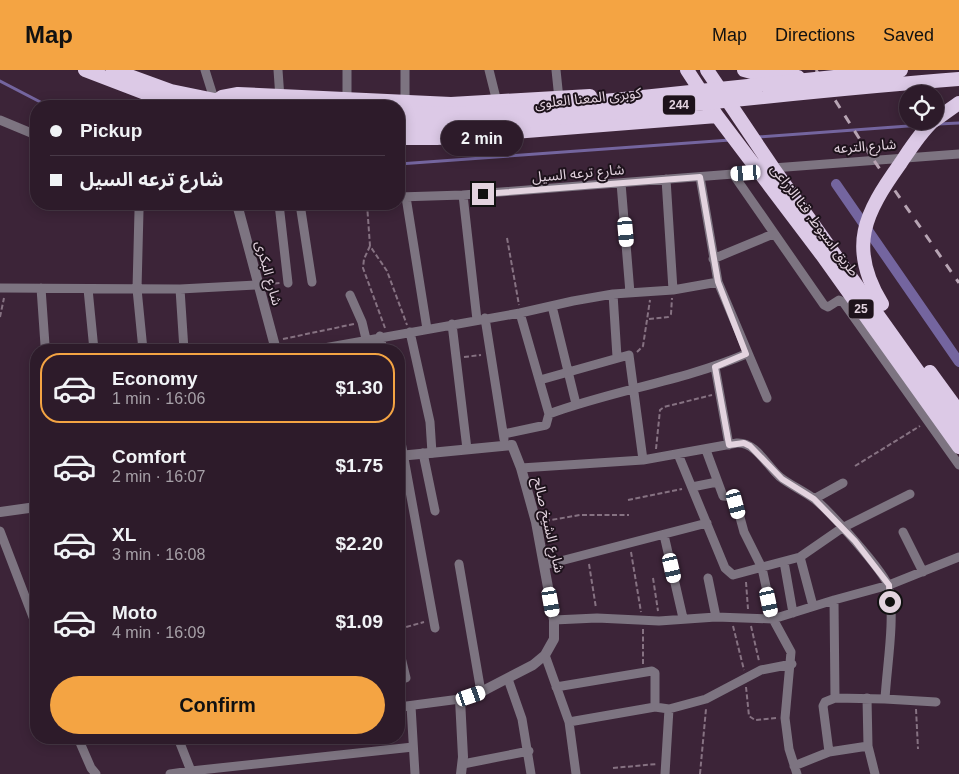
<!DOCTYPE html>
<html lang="en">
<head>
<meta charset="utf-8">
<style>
	body { margin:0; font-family:Helvetica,"Noto Sans Arabic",sans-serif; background:#392836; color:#f1f3f6; height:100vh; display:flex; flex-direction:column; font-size:19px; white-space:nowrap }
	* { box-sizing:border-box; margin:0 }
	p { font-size:16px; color:#a7a1a8 }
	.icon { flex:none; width:28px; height:28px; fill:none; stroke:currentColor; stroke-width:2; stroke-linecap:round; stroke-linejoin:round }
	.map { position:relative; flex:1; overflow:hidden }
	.panel { position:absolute; left:30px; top:274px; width:375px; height:400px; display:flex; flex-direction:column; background:#2d1b2a; border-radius:20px; box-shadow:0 2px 12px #0003,0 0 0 1px #483947 }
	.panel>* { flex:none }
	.guide { position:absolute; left:30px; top:30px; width:375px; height:110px; border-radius:20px; box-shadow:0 2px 12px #0003,0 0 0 1px #483947; display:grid; align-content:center; height:110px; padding:0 20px; background:#2d1b2a }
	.controls { position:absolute; left:899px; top:15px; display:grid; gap:10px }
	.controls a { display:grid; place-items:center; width:45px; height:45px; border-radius:50%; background:#2d1b2a; box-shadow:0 2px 12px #0003,0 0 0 1px #483947; font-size:25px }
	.end { position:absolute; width:22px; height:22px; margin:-11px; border:6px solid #e3d3df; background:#111; box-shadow:0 0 0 2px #111 }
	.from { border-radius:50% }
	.bubble { position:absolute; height:35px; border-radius:18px; background:#2d1b2a; box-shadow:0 2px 12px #0003,0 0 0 1px #483947; font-size:16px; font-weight:700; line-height:35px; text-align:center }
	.car { position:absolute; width:15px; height:30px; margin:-15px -8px; border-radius:6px; box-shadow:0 0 4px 1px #0007; background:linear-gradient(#fff 24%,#345 0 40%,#fff 0 76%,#345 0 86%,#fff 0) }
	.guide b { display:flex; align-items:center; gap:18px; height:48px; font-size:19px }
	.guide b+b { border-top:1px solid #483947 }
	.guide i { width:12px; height:12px; background:#f1f3f6 }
	ul { padding:9px 0 0; list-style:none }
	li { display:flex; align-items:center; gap:15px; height:70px; margin:0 10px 8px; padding:0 10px; border:2px solid transparent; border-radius:20px }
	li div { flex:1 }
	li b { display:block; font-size:19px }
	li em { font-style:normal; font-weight:700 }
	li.active { border-color:#f4a443 }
	li>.icon { width:45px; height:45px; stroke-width:1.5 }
	.action { display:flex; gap:10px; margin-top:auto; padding:10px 20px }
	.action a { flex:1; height:58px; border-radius:30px; background:#f4a443; color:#111; font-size:20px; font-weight:700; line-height:58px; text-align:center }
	header { display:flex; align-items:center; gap:30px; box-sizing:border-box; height:70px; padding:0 25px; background:#f4a443; color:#111 }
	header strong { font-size:24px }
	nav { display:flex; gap:28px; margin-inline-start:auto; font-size:18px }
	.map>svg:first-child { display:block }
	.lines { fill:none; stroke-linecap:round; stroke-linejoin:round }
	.stream { stroke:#74659f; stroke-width:3 }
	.canal { stroke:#74659f; stroke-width:10 }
	.path { stroke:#867282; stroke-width:2; stroke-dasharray:5 2.5; stroke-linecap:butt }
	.minor { stroke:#7d7481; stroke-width:9 }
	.tertiary { stroke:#7d7481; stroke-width:10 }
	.trunk { stroke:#dcc9e6; stroke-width:14 }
	.rail { stroke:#b7a4b3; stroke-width:3; stroke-dasharray:9 9; stroke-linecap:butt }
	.trunk-bridge { stroke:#dcc9e6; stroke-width:14 }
	.route { stroke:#e3d3df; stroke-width:6 }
	.labels { text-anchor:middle; stroke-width:4; stroke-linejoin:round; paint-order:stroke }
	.shield { fill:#1d121b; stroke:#a899a4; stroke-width:1 }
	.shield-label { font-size:12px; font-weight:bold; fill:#e3d3df }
	.street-label { font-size:14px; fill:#e3d3df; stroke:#1d121b }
</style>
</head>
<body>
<header>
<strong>Map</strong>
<nav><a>Map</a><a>Directions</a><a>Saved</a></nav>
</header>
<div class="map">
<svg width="959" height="704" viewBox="0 0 959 704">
	<rect width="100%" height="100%" fill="#3c2438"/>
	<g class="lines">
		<!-- stream -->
		<path class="stream" d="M 0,11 L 48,36
			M 938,54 L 959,53
			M 758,67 L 922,55
			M 399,94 L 730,70"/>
		<!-- canal -->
		<path class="canal" d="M 836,114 L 959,292"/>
		<!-- path -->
		<path class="path" d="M 367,134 L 370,176 L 387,201 L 407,255
			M 507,168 L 519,235
			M 370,176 L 364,189 L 363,198 L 385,258
			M 267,214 L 280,213
			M 0,247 L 4,228
			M 649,249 L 668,247 L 671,244 L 672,228
			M 283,269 L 354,254
			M 637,282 L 643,276 L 650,230
			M 464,287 L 481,285
			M 656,379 L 660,340 L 664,337 L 712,325
			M 855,396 L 920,356
			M 628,430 L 682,419
			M 545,451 L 580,445 L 629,445
			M 631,482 L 641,542
			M 589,494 L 596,538
			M 653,508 L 658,541
			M 746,512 L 748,539
			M 733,556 L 744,600
			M 751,556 L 759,591
			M 399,559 L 424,552
			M 643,559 L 643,594
			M 746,617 L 749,646 L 755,650 L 776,648
			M 916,639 L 918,679
			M 613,698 L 657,694
			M 700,704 L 706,639"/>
		<!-- minor -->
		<path class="minor" d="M 205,0 L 215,32
			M 278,0 L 280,28
			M 347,0 L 347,30
			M 405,0 L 405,32
			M 489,0 L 497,32
			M 556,0 L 559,29
			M 0,50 L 36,65
			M 773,98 L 959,84
			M 733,104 L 824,235 L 828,237 L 839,230 L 843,232 L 959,395
			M 700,107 L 718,212 L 767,328
			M 666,109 L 673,220
			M 621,113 L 630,223
			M 463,125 L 477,250
			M 399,127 L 463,125 L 759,102
			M 406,127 L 427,259
			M 279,134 L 288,213
			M 300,134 L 312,212
			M 139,141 L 137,219 L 143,280
			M 713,189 L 773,164
			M 0,218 L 180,219 L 258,215
			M 41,218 L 45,275
			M 88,219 L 94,280
			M 180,219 L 184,280
			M 613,224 L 617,287
			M 350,225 L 362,252 L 366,269
			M 552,236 L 576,334
			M 485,248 L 504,369
			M 452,254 L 467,379
			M 410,262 L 430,352 L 432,383
			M 380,266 L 383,280
			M 313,280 L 520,243 L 573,231 L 613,224 L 673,220 L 718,212
			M 715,297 L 729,375
			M 540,310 L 629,285 L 643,390
			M 549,344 C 614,320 683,311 746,284
			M 399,361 L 435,558
			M 504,364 L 546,355 L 549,344 L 520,243
			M 706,380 L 723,426 L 733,427 L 735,429 L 744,462 L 762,498 L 773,549 L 791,582 L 785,648 L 789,679 L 797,704
			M 423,383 L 435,441
			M 678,384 L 725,498 L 733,505 L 800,487 L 842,458 L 910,424
			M 521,398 L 643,390 L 737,373 C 756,372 767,396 780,407 C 790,415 802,420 813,428 C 827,438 886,503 889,518 C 895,551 887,594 885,629 L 936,632
			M 692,417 L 717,412
			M 814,429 L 843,413
			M 0,461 L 36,555
			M 903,462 L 923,502
			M 664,465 L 683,548
			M 800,487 L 813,536
			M 784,492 L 793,543
			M 459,494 L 481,622
			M 545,495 L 707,453
			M 708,508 L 716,547
			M 834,530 L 835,628
			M 554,550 L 597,548 L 659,551 L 716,547 L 773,549 L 834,530 L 889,515 L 959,487
			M 399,579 L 406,608
			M 545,585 L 569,652 L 576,704
			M 508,609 L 522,649 L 531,704
			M 556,617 L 652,601 L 655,603 L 655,637
			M 867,628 L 868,676 L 875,704
			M 411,636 L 415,704
			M 399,637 L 460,629
			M 569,652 L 655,637 L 669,639 L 706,629 L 761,600 L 792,594
			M 78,668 L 91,698 L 96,704
			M 80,672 L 92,668
			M 829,682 L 823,636 L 825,632 L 835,628 L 885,629
			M 463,694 L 529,681
			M 794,696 L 829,682 L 868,676
			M 191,701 L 413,677
			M 170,704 L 191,701 L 178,668
			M 665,704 L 669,639"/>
		<!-- tertiary -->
		<path class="tertiary" d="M 237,134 L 276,280
			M 399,386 L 512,375 L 521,398 L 536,452 L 554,550 L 554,569 L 545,585 L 533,595 L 481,622 L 460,629 L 463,687 L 461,704
			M 0,442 L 36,437"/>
		<!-- trunk -->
		<path class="trunk" d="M 85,0 L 179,36
			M 113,0 L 171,21 L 244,36
			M 687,0 L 717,46 L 822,185 L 959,377
			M 707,0 L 773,98 L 959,359
			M 744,0 L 755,3 L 798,7
			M 215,32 L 222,27 L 238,24 L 451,34 L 590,26
			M 935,50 L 959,33
			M 399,68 L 437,68 L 717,46
			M 930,302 L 959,342"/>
		<!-- rail -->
		<path class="rail" d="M 816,0 L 866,79 L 959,213"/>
		<!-- trunk-bridge -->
		<path class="trunk-bridge" d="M 399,44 L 489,43 L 901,0
			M 399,54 C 482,58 564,47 647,39 C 751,28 855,17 959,9
			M 882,234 C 847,177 865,143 900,94 C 910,79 920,63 933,51"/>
	</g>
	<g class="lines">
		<!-- route -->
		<path class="route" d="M 483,124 L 700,107 L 718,212 L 746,284 L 715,297 L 729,375 L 744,373 L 750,376 L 782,409 L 814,429 L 855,471 L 889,515 L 890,532"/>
	</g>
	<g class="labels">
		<!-- shield labels -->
		<g class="shield">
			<rect x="663" y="25.5" width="32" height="19" rx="4"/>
			<rect x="848.5" y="229.5" width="25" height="19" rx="4"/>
		</g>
		<g class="shield-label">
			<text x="679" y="39">244</text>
			<text x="861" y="243">25</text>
		</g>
		<!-- street labels -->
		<g class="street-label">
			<text transform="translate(588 28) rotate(-6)" y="5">كوبرى المعنا العلوى</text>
			<text transform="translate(865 76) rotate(-4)" y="5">شارع الترعه</text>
			<text transform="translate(578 103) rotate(-5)" y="5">شارع ترعه السيل</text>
			<text transform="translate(815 150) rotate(53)" y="5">طريق اسيوط, قنا الزراعى</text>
			<text transform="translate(269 203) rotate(75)" y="5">شارع البكرى</text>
			<text transform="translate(549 455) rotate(77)" y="5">شارع الشيخ صالح</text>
		</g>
	</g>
</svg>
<div class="controls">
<a><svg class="icon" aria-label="locate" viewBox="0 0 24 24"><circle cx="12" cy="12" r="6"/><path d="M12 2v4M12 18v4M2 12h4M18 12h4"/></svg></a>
</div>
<i class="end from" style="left:890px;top:532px"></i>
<i class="end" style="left:483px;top:124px"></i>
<div class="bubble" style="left:441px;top:51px;width:82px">2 min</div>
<i class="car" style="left:746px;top:103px;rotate:266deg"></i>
<i class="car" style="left:626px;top:162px;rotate:175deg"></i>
<i class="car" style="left:736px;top:434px;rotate:165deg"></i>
<i class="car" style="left:672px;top:498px;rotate:167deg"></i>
<i class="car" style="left:551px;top:532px;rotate:170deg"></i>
<i class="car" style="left:769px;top:532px;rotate:168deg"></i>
<i class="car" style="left:471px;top:626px;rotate:71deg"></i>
<div class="guide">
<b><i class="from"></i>Pickup</b>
<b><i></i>شارع ترعه السيل</b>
</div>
<section class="panel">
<ul>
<li class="active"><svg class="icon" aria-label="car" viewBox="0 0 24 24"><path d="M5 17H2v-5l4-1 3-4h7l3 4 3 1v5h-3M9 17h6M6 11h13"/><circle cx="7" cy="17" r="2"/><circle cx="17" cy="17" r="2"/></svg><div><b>Economy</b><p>1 min · 16:06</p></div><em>$1.30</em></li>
<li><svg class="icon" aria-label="car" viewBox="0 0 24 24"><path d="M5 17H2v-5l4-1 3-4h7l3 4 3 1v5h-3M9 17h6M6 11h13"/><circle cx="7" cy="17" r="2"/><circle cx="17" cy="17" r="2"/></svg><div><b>Comfort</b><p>2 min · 16:07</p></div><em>$1.75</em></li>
<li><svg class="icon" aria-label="car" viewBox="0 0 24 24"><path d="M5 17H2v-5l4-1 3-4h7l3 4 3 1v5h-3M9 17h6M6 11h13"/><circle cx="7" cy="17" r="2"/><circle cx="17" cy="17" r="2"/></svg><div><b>XL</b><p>3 min · 16:08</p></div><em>$2.20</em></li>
<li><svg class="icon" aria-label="car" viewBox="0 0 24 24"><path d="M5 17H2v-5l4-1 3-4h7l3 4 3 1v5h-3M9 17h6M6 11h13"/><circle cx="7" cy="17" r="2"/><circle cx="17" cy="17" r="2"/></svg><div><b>Moto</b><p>4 min · 16:09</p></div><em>$1.09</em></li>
</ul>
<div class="action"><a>Confirm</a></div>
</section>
</div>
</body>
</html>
